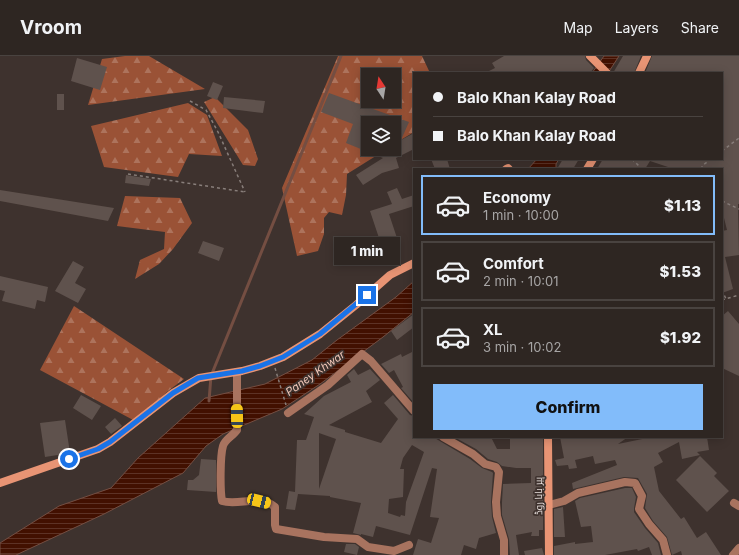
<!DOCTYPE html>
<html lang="en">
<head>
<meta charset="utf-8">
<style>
	body { margin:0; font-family:Inter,Cairo,sans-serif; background:#362e2a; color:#f1f3f6; height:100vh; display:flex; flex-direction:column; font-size:15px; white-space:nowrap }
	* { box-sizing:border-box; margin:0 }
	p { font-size:13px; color:#a7a5a5 }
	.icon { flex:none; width:22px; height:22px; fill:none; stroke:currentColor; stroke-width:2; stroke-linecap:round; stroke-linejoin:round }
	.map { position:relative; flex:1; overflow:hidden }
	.panel { position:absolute; left:413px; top:112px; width:310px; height:270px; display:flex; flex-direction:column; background:#2e2622; border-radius:0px; box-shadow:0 2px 10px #0003,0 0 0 1px #494340 }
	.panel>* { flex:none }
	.top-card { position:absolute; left:413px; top:16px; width:310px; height:88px; border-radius:0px; box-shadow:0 2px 10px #0003,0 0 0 1px #494340; display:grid; align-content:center; height:88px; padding:0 20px; background:#2e2622 }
	.needle { width:26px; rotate:348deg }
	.buttons { position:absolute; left:361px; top:12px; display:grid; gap:8px }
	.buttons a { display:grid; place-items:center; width:40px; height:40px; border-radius:0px; background:#2e2622; box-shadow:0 2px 10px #0003,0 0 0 1px #494340; font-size:20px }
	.end { position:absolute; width:18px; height:18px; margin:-9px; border:5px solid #1a73e8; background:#fff; box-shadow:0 0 0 2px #fff }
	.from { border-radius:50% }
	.bubble { position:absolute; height:28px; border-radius:0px; background:#2e2622; box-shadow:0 2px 10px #0003,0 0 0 1px #494340; font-size:13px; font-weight:800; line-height:28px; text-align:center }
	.car { position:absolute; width:12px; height:24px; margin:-12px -6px; border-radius:5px; box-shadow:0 0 3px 1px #0007; background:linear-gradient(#f5c518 24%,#345 0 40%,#f5c518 0 76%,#345 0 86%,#f5c518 0) }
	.top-card b { display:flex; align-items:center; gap:14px; height:38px; font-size:15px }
	.top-card b+b { border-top:1px solid #494340 }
	.top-card i { width:10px; height:10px; background:#f1f3f6 }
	ul { padding:7px 0 0; list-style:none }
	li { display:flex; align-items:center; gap:12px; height:60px; margin:0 8px 6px; padding:0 12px; border:2px solid #494340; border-radius:0px }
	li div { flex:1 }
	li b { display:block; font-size:15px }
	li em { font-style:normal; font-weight:800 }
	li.selected { border-color:#82bcfa }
	li>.icon { width:36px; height:36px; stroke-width:1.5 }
	.button { display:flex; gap:8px; margin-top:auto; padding:8px 20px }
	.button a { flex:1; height:46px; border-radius:0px; background:#82bcfa; color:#111; font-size:16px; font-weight:800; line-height:46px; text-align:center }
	header { display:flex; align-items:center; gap:24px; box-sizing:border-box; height:56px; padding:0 20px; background:#2e2622; border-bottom:1px solid #494340 }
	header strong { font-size:19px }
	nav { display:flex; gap:22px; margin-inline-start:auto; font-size:14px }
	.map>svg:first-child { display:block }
	.forest { fill:url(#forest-firs); fill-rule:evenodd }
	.water { fill:url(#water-rules); stroke:#744e42 }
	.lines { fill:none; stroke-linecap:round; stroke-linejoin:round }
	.stream { stroke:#744e42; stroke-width:3 }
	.building { fill:#5f524d; fill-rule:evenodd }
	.path { stroke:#887e7a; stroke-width:1.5; stroke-dasharray:3 3; stroke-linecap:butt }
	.street { stroke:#a8735f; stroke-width:8 }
	.secondary { stroke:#e89474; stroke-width:8 }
	.route { stroke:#1a73e8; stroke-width:5 }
	.labels { text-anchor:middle; stroke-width:3.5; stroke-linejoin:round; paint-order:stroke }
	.street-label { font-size:10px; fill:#e7dfdc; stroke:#3e322e }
	.water-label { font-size:11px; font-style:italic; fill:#f3c8b9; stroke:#3e322e }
</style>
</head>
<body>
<header>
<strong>Vroom</strong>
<nav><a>Map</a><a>Layers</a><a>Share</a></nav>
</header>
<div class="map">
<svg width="739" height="499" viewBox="0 0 739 499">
	<defs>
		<pattern id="forest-firs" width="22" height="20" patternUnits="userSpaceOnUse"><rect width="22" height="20" fill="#9a5236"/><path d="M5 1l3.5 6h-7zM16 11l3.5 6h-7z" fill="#ad735c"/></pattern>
		<pattern id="water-rules" width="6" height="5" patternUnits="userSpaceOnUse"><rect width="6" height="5" fill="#421000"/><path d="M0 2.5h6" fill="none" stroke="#5d3225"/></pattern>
	</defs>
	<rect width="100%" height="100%" fill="#3e322e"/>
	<!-- forest -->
	<path class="forest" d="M 125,0 L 149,0 L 205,33 L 88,49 L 102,3 Z
		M 338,0 L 422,0 L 430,17 L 414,17 L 414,76 L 394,88 L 394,67 L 368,67 L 368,93 L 387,93 L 347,118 L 346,139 L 342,159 L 329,156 L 324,162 L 324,178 L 318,195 L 297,200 L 282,132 ZM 368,19 L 394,19 L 394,45 L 368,45 Z
		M 215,41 L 248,74 L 258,103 L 255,110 L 243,109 L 204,46 Z
		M 188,47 L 207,59 L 222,100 L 189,98 L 178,121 L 104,111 L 91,70 Z
		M 125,140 L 180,142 L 192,167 L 173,193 L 159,208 L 135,223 L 140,204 L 164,193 L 165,176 L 117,170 Z
		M 74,250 L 184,323 L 168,335 L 135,365 L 40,314 Z"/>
	<!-- water -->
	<path class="water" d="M 604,0 L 619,0 L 608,17 L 592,17 Z
		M 537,103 L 559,103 L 556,108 L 556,113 L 528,113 Z
		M 414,225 L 414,256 L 383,281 L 320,328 L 282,353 L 223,378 L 206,390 L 183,417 L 104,458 L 16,499 L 0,499 L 0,487 L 59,450 L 111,432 L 138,402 L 205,342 L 265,328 L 312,304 L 337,284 L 396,241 Z"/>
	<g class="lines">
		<!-- stream -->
		<path class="stream" d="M 209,345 L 211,320 L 341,0"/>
	</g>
	<!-- building -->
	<path class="building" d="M 504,0 L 585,0 L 586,4 L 594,12 L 590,17 L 485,17 L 495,12 L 492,7 Z
		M 623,0 L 641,0 L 634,17 L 613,17 Z
		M 652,0 L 739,0 L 739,148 L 738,148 L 739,199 L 725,201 L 733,233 L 722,237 L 722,175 L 727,174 L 723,158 L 722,158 L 722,113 L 674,113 L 650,105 L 645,113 L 597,113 L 603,103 L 722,103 L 722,17 L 645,17 Z
		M 77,2 L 107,11 L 100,34 L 71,25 Z
		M 213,26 L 223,30 L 217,44 L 207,40 Z
		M 329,37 L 409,66 L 401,84 L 414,77 L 414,93 L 396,102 L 399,112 L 382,117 L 363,129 L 356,119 L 383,102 L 346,87 L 353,68 L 321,56 ZM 368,67 L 394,67 L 394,84 L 398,93 L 368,93 Z
		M 57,38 L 64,38 L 64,54 L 57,54 Z
		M 224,41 L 265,45 L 263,57 L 223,52 Z
		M 431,103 L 447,103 L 450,113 L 435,113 Z
		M 563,103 L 579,103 L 573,113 L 557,113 Z
		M 126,119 L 151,123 L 149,130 L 125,127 Z
		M 397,132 L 402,143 L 414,139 L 414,150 L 389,158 L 398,185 L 382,191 L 370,155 L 392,148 L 387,136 Z
		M 0,134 L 114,152 L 108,165 L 0,145 Z
		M 203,185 L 224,192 L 219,205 L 198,197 Z
		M 73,205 L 84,211 L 75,227 L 86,233 L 78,247 L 55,235 Z
		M 0,220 L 48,231 L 45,246 L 37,244 L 35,253 L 2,245 L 5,235 L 0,234 Z
		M 728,255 L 739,268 L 739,320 L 722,312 L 722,260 Z
		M 414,258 L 414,271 L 397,284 L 391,275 Z
		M 414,295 L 414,347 L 401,332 L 403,331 L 394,314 L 389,317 L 381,308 L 401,298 L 402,301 Z
		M 354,313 L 358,319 L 370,313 L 380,324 L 366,335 L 372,346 L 329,369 L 345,374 L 345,376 L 381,387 L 398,363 L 384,347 L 393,339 L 410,359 L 414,360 L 414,381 L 433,381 L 470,403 L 482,412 L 492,416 L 493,417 L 491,446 L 492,461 L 496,477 L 479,482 L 476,493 L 464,489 L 461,499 L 413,499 L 418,483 L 431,487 L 439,462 L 430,461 L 437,413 L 432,412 L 410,479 L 376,470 L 373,481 L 361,478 L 361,479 L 353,477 L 361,447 L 330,441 L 330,440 L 298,438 L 295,454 L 286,453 L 289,435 L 295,436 L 297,384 L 306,384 L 314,361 L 304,358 L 324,340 L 351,326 L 347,319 ZM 319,377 L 336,383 L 319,433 ZM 412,389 L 424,396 L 406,446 L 405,460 L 401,459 L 400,461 L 388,457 L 389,443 L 403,441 L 404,413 L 400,413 L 403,402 Z
		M 81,339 L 101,350 L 92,364 L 73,352 Z
		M 115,362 L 122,370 L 111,378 L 105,371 Z
		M 65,364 L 70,397 L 45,401 L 40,367 Z
		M 454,381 L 491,381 L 497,393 L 510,393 L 510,383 L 543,381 L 543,474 L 539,474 L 539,480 L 531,480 L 532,476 L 516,479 L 519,499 L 510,499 L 509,483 L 502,459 L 502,446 L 503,428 L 531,427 L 531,412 L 516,412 L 502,410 L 497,406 L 488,403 L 476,393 Z
		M 560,381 L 628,381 L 618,388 L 652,381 L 707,381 L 709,394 L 697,396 L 700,399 L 682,403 L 679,386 L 658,397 L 663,406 L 654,411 L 659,435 L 681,463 L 684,461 L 697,482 L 706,476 L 721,499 L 682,499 L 681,495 L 672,499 L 667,481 L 653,465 L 645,452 L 647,438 L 638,422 L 624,421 L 573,433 L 572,427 L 617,409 L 615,404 L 595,408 L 593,400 L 575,404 L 577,412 L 569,413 L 568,409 L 557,410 L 555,404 L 564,402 Z
		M 700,400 L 717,417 L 714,420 L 729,435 L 707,456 L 676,424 Z
		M 201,403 L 216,404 L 216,436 L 187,434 L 188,424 L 193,424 L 199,419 Z
		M 625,432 L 632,432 L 636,441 L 634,452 L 634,456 L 645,472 L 658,487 L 661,499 L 652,499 L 649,491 L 638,495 L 637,493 L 605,499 L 554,499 L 554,490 L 575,486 L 575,488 L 593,486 L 591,470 L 581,471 L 575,445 L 580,442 Z
		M 563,451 L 565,481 L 554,481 L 554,453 Z
		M 346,488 L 355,488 L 359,491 L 357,499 L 344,496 Z
		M 542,492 L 544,499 L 525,499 L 524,495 Z"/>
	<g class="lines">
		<!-- path -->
		<path class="path" d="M 190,45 L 206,54 L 218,76 L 245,136
			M 722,95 L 739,82
			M 632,103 L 642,113
			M 701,113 L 703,109 L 711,103
			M 128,118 L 245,136
			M 722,145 L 739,153
			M 722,234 L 726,243
			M 722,244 L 739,239
			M 275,312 L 286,349"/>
		<!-- street -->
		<path class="street" d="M 237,316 L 237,374 C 233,380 225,383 223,390 C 220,400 220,435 222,445 C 238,450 261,438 275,451 L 275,469 L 276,473 L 324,481 L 357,483 L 368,491 L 394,495 L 409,489
			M 288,357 L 328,329 L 362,298 L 371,305 L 414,355
			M 443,381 L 473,398 L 485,408 L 496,411 L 499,416 L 496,446 L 497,460 L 504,484 L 504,499
			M 734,447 L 739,450
			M 549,449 L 564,445 L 578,437 L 625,426 L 635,427 L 642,440 L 639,453 L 649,468 L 663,484 L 667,499
			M 733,499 L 739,492"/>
		<!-- secondary -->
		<path class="secondary" d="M 590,0 L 607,17
			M 639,17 L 647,0
			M 506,113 L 508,112 L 509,113
			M 587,113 L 593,103
			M 548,381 L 549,499
			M 0,427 L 98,393 L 110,386 L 173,337 L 199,322 L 242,315 L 260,310 L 283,301 L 320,278 L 356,249 L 390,219 L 414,207"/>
	</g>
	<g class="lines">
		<!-- route -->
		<path class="route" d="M 69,403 L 98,393 L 110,386 L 173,337 L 198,322 L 242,315 L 260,310 L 283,301 L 320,278 L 367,239"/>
	</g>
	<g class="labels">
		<!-- street labels -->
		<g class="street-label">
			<text transform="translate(538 440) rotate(-91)" y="4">پیر بابا روڈ</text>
		</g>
		<!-- water labels -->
		<g class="water-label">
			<text transform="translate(315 317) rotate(-35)" y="4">Paney Khwar</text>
		</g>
	</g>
</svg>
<div class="buttons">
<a><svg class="needle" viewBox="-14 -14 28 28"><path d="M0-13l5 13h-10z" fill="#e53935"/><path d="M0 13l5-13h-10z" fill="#a7a5a5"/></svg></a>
<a><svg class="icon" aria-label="layers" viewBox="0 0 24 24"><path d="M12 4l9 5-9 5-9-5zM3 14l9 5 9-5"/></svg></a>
</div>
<i class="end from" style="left:69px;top:403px"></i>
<i class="end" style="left:367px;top:239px"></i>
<div class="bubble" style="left:334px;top:181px;width:66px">1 min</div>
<i class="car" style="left:237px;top:360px;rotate:359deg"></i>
<i class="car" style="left:259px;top:445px;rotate:104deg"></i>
<div class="top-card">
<b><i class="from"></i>Balo Khan Kalay Road</b>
<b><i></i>Balo Khan Kalay Road</b>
</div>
<section class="panel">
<ul>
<li class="selected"><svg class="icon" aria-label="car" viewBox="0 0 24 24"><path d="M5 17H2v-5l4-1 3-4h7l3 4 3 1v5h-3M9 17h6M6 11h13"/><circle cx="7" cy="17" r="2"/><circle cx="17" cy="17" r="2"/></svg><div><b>Economy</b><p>1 min · 10:00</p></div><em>$1.13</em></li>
<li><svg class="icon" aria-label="car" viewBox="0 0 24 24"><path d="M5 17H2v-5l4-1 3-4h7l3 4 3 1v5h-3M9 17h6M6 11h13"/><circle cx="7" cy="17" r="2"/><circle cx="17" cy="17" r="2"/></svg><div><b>Comfort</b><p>2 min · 10:01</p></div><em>$1.53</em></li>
<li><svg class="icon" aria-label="car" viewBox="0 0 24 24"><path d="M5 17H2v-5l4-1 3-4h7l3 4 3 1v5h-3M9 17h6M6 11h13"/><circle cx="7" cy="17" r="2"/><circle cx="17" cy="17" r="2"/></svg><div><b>XL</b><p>3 min · 10:02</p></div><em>$1.92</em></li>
</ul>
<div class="button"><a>Confirm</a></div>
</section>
</div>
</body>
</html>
